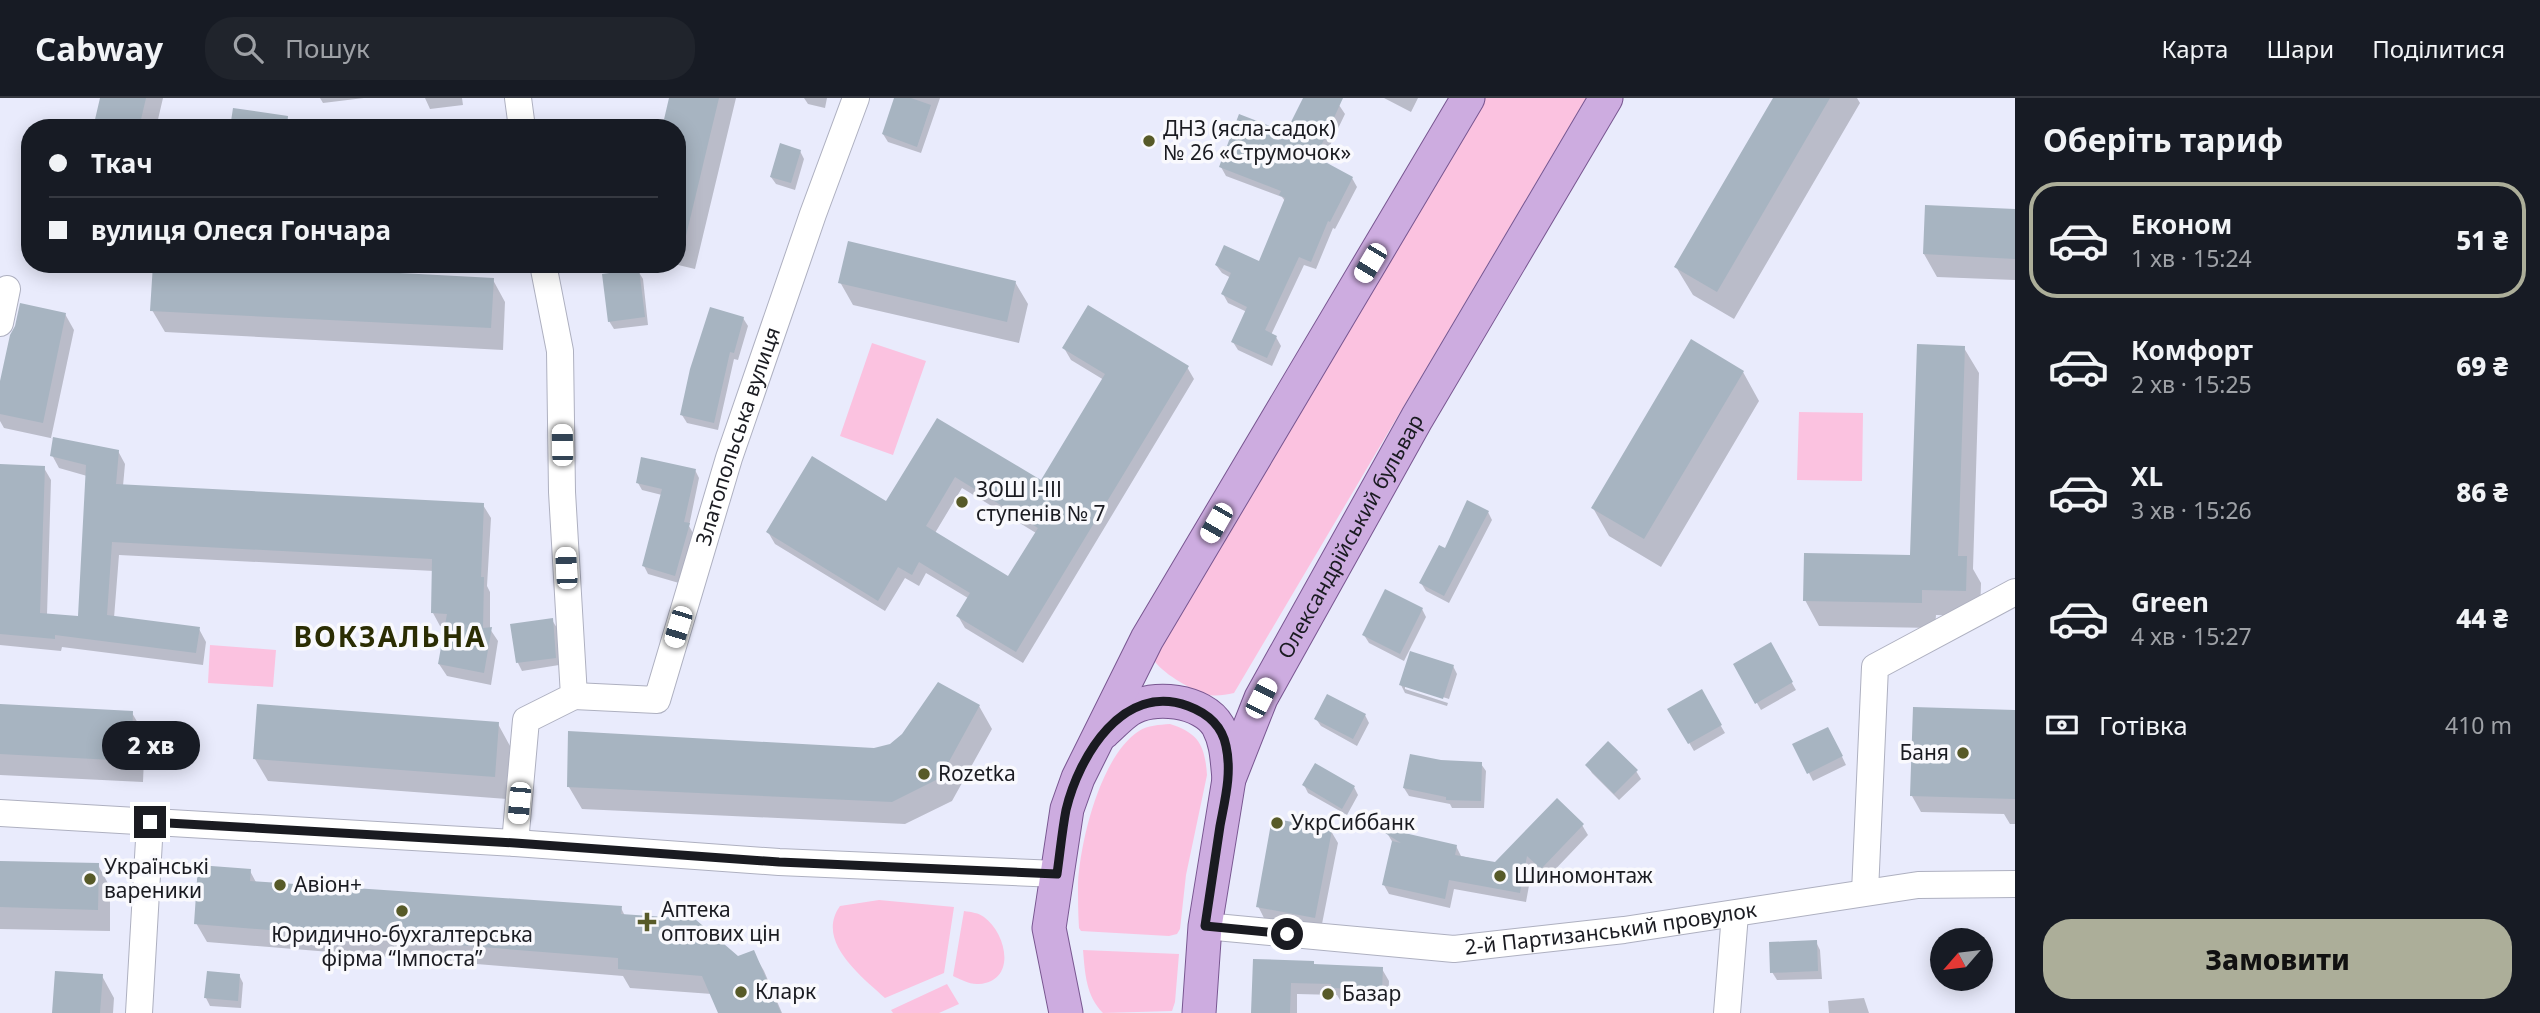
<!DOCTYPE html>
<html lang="uk">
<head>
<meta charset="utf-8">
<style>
	body { margin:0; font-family:"Noto Sans",sans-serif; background:#20242c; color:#f1f3f6; height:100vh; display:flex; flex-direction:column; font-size:26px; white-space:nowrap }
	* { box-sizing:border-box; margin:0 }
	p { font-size:23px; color:#9ea1a6 }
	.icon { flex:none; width:38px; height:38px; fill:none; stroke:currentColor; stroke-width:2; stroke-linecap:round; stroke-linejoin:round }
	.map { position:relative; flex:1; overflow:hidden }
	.details { display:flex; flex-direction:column; background:#171b24; width:525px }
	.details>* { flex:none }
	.top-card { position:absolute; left:21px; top:21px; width:665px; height:154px; border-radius:28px; box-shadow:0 4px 18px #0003; display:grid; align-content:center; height:154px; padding:0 28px; background:#171b24 }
	.needle { width:46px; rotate:242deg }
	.tools { position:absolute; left:1930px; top:830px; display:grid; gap:14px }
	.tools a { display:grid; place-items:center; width:63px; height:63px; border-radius:50%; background:#171b24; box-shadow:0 4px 18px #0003; font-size:35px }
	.end { position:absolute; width:32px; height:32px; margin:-16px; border:9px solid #1a1b21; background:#fff; box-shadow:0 0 0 4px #fff }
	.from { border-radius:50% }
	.bubble { position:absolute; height:49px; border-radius:24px; background:#171b24; box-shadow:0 4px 18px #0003; font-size:23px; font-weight:800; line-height:49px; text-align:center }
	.car { position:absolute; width:21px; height:42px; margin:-21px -10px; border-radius:9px; box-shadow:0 0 5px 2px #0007; background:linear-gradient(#fff 24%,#345 0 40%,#fff 0 76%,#345 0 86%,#fff 0) }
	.top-card b { display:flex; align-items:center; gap:24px; height:66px; font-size:26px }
	.top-card b+b { border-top:2px solid #363941 }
	.top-card i { width:18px; height:18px; background:#f1f3f6 }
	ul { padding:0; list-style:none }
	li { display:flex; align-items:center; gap:21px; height:116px; margin:0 14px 10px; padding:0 14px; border:4px solid transparent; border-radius:28px }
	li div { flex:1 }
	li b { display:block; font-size:26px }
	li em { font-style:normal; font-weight:800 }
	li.active { border-color:#acae99 }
	li>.icon { width:63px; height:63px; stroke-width:1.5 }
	h2 { padding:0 28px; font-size:32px; line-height:84px }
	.pay { display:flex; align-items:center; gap:18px; height:77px; padding:0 28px; font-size:26px }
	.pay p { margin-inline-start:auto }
	.button { display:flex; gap:14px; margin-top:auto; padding:14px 28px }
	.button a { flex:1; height:80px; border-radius:28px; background:#acae99; color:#111; font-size:28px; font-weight:800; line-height:80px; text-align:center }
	header { display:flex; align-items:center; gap:42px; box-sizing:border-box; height:98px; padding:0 35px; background:#171b24; border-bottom:2px solid #363941 }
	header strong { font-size:33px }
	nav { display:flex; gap:38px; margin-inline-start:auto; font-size:24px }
	.search { width:490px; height:63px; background:#20242c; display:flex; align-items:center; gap:18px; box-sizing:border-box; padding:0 24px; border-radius:28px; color:#9ea1a6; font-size:26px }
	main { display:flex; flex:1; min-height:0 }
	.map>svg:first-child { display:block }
	.green { fill:#fbc2e0 }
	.shadow { fill:#0003; fill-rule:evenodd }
	.building { fill:#a7b4c1; fill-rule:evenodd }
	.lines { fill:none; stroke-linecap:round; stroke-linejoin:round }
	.minor-casing { stroke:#aeb0c0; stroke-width:28 }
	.major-casing { stroke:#785690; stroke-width:35 }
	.minor { stroke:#fff; stroke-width:26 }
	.major { stroke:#cdace0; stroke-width:33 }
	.route { stroke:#1a1b21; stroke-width:9 }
	.poi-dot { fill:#575a28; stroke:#f9f9fd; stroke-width:2.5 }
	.labels { text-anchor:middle; stroke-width:7; stroke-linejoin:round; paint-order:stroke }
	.poi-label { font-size:21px; fill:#1a1b21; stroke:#f9f9fd; text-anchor:start }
	.street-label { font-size:21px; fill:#1a1b21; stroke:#f9f9fd }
	.district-label { font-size:28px; font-weight:bold; letter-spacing:2px; fill:#2b2d03; stroke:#f9f9fd }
</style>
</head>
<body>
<header>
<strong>Cabway</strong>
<div class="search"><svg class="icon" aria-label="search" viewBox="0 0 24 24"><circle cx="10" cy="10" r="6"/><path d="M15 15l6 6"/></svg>Пошук</div>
<nav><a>Карта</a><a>Шари</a><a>Поділитися</a></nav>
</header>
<main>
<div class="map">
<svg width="2015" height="915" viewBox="0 0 2015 915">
	<rect width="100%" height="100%" fill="#e9ebfc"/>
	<!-- green -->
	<path class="green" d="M 1481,0 L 1586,0 L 1234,595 C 1224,597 1214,599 1205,596 C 1188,590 1162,575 1153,561 Z
		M 872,245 L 926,263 L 893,357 L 840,338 Z
		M 1799,314 L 1863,315 L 1862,383 L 1797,382 Z
		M 210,547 L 276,552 L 273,589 L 208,585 Z
		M 1170,626 C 1199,635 1205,648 1207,677 L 1186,777 L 1180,831 L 1177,836 L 1169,838 L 1081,833 L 1079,830 C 1078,815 1078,800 1078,786 C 1080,743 1101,657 1139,633 C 1148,627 1159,627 1170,626 Z
		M 879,802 L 954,809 L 944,875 L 885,900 C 861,878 815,843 840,808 Z
		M 964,813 C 971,814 979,815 984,819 C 1007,836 1017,883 979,886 C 970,887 960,881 953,878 Z
		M 1083,852 L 1179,856 L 1175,904 L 1172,913 L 1103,915 C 1086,898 1085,875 1083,852 Z
		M 947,886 L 959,906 L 939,915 L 893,915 L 891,912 Z"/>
	<!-- shadow -->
	<path class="shadow" d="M 101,0 L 163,0 L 156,30 L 95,30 Z
		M 320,0 L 364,0 L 323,5 Z
		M 425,0 L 462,0 L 463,7 L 430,11 Z
		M 671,0 L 736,0 L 695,171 L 674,166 L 677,166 L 677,30 Z
		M 804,0 L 827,0 L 825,10 L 808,6 Z
		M 896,0 L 940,0 L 921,55 L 888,44 L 883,36 Z
		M 1304,0 L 1325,0 L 1339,7 L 1345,16 L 1322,64 L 1352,80 L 1357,89 L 1335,131 L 1333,130 L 1316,171 L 1304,167 L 1271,237 L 1276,239 L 1281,248 L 1272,268 L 1238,252 L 1233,244 L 1247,214 L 1228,205 L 1223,196 L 1231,180 L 1222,175 L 1216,167 L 1260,166 L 1285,103 L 1282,99 L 1226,78 L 1221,69 L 1287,36 Z
		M 1384,0 L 1418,0 L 1411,14 Z
		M 1775,0 L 1857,0 L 1860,5 L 1734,221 L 1693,197 L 1676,169 Z
		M 800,53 L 804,61 L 795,92 L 776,86 L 771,79 Z
		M 2015,112 L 2015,182 L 1937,179 L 1924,156 Z
		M 638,173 L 643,181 L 648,227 L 614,231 L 609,223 Z
		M 493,182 L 505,204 L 503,252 L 165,234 L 152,212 Z
		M 840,184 L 1015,184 L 1028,206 L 1019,245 L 853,207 Z
		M 65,216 L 74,232 L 51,340 L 118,353 L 125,366 L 123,388 L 483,407 L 491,420 L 487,488 L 490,494 L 490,531 L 498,543 L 491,587 L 447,578 L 439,566 L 446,528 L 440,528 L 433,515 L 434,473 L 119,457 L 114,520 L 199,531 L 206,544 L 203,567 L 62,549 L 61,553 L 0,547 L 0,368 L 44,370 L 51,382 L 47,517 L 80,520 L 87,378 L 59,370 L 52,357 L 55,341 L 4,330 L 0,323 L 0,291 Z
		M 743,220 L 748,228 L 738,262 L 734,261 L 718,332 L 687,325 L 682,317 Z
		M 1064,250 L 1187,269 L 1194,281 L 1023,565 L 965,530 L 958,518 L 968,500 L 926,475 L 919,488 L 905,480 L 885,513 L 775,446 L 768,434 L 887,406 L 938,322 L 1041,385 L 1104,282 L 1071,262 ZM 962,390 L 1036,435 L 1009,480 L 935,435 Z
		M 1964,250 L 1979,275 L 1973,471 L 1981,485 L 1980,518 L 1936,517 L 1935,530 L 1819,528 L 1805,502 L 1912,459 Z
		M 1743,274 L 1759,303 L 1661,469 L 1609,438 L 1593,410 Z
		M 695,372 L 699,380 L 689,428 L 693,435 L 679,485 L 648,476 L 644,468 L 662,397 L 642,392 L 638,385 Z
		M 1488,414 L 1492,422 L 1449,505 L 1426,493 L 1421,485 L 1445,453 Z
		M 1422,511 L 1426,519 L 1404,563 L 1369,545 L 1364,537 Z
		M 552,522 L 557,530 L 559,567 L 522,573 L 518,565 L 512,528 Z
		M 1770,547 L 1796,592 L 1761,612 L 1735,567 Z
		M 1453,568 L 1457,576 L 1449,601 L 1405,587 L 1405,591 L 1448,605 L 1447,608 L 1405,595 L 1401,587 Z
		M 1701,594 L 1725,635 L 1694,653 L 1670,612 Z
		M 0,608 L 132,615 L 145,637 L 143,684 L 0,677 Z
		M 979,608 L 992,631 L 952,703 L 905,726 L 582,711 L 569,689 L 874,652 L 891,648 Z
		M 2015,614 L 2015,726 L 2010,726 L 2004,716 L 1921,714 L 1912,698 Z
		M 1365,617 L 1369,625 L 1357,648 L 1321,628 L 1316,621 Z
		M 498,626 L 510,648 L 507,701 L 268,683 L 255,661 Z
		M 1832,638 L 1846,667 L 1813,683 L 1795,647 Z
		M 1440,664 L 1481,666 L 1486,673 L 1484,710 L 1452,710 L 1450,706 L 1409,698 L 1404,690 Z
		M 1587,667 L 1636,673 L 1641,681 L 1619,702 L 1592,675 Z
		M 1304,687 L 1354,689 L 1358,697 L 1347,717 L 1308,695 Z
		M 1582,727 L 1588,737 L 1547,780 L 1533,766 L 1526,804 L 1454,791 L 1450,810 L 1389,796 L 1384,787 L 1393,745 L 1387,735 L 1456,748 L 1461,758 L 1495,766 Z
		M 1331,733 L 1338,745 L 1321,831 L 1264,820 L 1258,808 Z
		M 0,765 L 98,767 L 110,789 L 110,833 L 0,831 Z
		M 250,773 L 257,786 L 621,810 L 625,818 L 738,860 L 753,854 L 764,873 L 782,915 L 720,915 L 712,896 L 630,890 L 623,878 L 207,844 L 196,825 Z
		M 1816,844 L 1820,852 L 1822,881 L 1777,882 L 1772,874 Z
		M 1313,864 L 1315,868 L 1382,871 L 1389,883 L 1388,904 L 1340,902 L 1337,897 L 1297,896 L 1297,915 L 1254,915 Z
		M 239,877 L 243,885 L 241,910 L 210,908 L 206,900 Z
		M 102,878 L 114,900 L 113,915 L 54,915 Z
		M 1864,900 L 1869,915 L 1829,915 L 1828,903 Z"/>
	<!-- building -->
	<path class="building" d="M 100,0 L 146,0 L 139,30 L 93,30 Z
		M 669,0 L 719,0 L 685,142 L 677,141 L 677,30 L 662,30 Z
		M 894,0 L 911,0 L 931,7 L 917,49 L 882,36 Z
		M 1303,0 L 1343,0 L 1316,59 L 1353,79 L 1330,124 L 1328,123 L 1311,164 L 1299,159 L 1265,232 L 1277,238 L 1267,260 L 1231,244 L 1247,209 L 1221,196 L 1231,175 L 1215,167 L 1224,147 L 1259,163 L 1285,100 L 1279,97 L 1281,93 L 1219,69 L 1239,16 L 1286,34 Z
		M 1773,0 L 1830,0 L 1717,194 L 1674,169 Z
		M 233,10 L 288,18 L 287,30 L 230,30 Z
		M 780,45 L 801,52 L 791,85 L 770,79 Z
		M 1925,107 L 2015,111 L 2015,161 L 1923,156 Z
		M 848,143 L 1016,183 L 1007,224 L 838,185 Z
		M 153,166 L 231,166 L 494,180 L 491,230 L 150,213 Z
		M 639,171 L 645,219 L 608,224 L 602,176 Z
		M 20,205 L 66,215 L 43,325 L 0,316 L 0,283 L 10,237 L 15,228 Z
		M 1088,207 L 1189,268 L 1016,554 L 956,518 L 970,495 L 919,464 L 912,477 L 898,469 L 878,503 L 766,434 L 812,358 L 886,403 L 937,320 L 1041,382 L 1105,276 L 1062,250 ZM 955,379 L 1038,430 L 1008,478 L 926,428 Z
		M 710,209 L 744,219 L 734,255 L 730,254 L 714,325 L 680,317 L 690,271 Z
		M 1691,241 L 1744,273 L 1644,441 L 1591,410 Z
		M 1917,246 L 1965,248 L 1958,458 L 1967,458 L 1966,493 L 1922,492 L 1922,505 L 1803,503 L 1804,455 L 1910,457 Z
		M 53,339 L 119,352 L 116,386 L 484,405 L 481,479 L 484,479 L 483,530 L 492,529 L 484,575 L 438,566 L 447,516 L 431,515 L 432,461 L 112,444 L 107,517 L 200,529 L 196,555 L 55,537 L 55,541 L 0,536 L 0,366 L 45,368 L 40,515 L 78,518 L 86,367 L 50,358 Z
		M 641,359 L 696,371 L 684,424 L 690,425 L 675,478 L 642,468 L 662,391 L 636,385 Z
		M 1467,402 L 1489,413 L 1444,498 L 1419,485 L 1439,447 L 1445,450 Z
		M 1385,491 L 1423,510 L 1400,556 L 1362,537 Z
		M 553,520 L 556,560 L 516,565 L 510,526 Z
		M 1771,544 L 1793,584 L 1755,606 L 1733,566 Z
		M 1410,553 L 1454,567 L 1443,601 L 1399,587 Z
		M 938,584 L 980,607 L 940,680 L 892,704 L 567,689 L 568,633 L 874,650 L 890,646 L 902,636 Z
		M 1702,591 L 1722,627 L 1688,646 L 1667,611 Z
		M 1327,596 L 1366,616 L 1353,641 L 1314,621 Z
		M 0,606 L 133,613 L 131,663 L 0,656 Z
		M 257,606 L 499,624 L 495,679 L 253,661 Z
		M 1913,609 L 2015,612 L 2015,701 L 1910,698 Z
		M 1828,629 L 1843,658 L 1807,676 L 1792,646 Z
		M 1608,643 L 1638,672 L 1614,696 L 1585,667 Z
		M 1410,656 L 1441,662 L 1482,664 L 1481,703 L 1446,702 L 1446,699 L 1403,690 Z
		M 1315,665 L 1355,688 L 1342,711 L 1302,687 Z
		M 1557,700 L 1584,726 L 1541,771 L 1527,758 L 1520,795 L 1449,782 L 1445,801 L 1382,787 L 1392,743 L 1401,745 L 1385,735 L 1387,731 L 1457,747 L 1455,757 L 1495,764 Z
		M 1272,720 L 1332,732 L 1315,820 L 1256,809 Z
		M 0,763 L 99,765 L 98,812 L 0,809 Z
		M 198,767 L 251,771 L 250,783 L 622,808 L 621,816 L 695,821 L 738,858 L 754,852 L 781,915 L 718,915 L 702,878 L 618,871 L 618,860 L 194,826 Z
		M 1817,842 L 1818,873 L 1770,875 L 1769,844 Z
		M 1253,861 L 1314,863 L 1314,866 L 1383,869 L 1382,892 L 1331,890 L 1331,886 L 1291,885 L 1290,915 L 1251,915 Z
		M 55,873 L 103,876 L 100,915 L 52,915 Z
		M 207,873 L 240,876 L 238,903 L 204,900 Z"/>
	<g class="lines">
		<!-- minor casing -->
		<g class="minor-casing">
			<g id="minor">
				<path d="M 518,0 L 522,30"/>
				<path d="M 0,225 L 7,191"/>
				<path id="s1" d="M 574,598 L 657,602 L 729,360 L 813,116 L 856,0"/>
				<path d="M 0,715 L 515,745 L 779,764 L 1057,776"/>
				<path d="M 515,745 L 526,622 L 574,598 L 562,394 L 560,253 L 543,166"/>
				<path d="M 1865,794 L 1875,569 L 2015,494"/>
				<path id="s2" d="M 1205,828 L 1454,851 L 1624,832 L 1918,787 L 2015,786"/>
				<path d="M 139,915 L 150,725"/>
				<path d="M 1727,915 L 1735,816"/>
			</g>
		</g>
		<!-- major casing -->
		<g class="major-casing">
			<g id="major">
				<path d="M 1104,634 C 1112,627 1120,618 1129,612 C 1152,596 1203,602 1218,628 C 1227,645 1227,662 1229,681"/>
				<path d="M 1066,915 L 1049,830 L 1067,711 L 1078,680 L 1147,541 L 1468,0"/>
				<path id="s3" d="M 1199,915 L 1205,828 L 1229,681 L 1261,600 L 1417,320 L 1606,0"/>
			</g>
		</g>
		<!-- minor -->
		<use href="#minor" class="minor"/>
		<!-- major -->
		<use href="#major" class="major"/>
	</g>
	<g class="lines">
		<!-- route -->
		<path class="route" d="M 150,724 L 515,745 L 779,764 L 1057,776 C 1060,755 1062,733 1066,712 C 1079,658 1123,584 1188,608 C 1207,615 1222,628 1226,648 C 1232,675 1225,701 1220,728 C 1215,761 1210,795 1205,828 L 1287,836"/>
	</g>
	<!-- markers -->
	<g class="poi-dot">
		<circle cx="1149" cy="43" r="7"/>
		<circle cx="962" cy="404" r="7"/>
		<circle cx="1963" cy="655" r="7"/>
		<circle cx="924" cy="676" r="7"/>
		<circle cx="1277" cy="725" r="7"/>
		<circle cx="1500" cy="778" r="7"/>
		<circle cx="90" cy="781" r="7"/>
		<circle cx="280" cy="787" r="7"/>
		<circle cx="402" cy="813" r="7"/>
		<path d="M643.5 813.5h7v7h7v7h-7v7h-7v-7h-7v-7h7z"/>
		<circle cx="741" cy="894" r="7"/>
		<circle cx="1328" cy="896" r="7"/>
	</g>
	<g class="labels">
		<!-- poi labels -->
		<g class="poi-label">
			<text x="1163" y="38">ДНЗ (ясла-садок)<tspan x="1163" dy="24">№ 26 «Струмочок»</tspan></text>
			<text x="976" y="399">ЗОШ І-ІІІ<tspan x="976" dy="24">ступенів № 7</tspan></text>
			<text x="1949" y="662" text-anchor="end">Баня</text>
			<text x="938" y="683">Rozetka</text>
			<text x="1291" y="732">УкрСиббанк</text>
			<text x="104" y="776">Українські<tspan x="104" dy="24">вареники</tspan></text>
			<text x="1514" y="785">Шиномонтаж</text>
			<text x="294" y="794">Авіон+</text>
			<text x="661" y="819">Аптека<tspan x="661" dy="24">оптових цін</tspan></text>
			<text x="402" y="844" text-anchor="middle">Юридично-бухгалтерська<tspan x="402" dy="24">фірма “Імпоста”</tspan></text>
			<text x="755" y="901">Кларк</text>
			<text x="1342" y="903">Базар</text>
		</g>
		<!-- street labels -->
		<g class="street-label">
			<text dy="7" stroke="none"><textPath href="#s1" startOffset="359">Златопольська вулиця</textPath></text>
			<text dy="7" stroke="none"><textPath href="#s3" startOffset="508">Олександрійський бульвар</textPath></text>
			<text dy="7" stroke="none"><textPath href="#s2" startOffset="408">2-й Партизанський провулок</textPath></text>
		</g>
		<!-- district labels -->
		<g class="district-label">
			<text x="390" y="549">ВОКЗАЛЬНА</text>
		</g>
	</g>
</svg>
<div class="tools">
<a><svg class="needle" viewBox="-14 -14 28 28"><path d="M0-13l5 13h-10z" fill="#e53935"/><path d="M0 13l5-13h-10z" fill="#9ea1a6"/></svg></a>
</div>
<i class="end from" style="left:1287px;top:836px"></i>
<i class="end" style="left:150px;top:724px"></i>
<div class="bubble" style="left:102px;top:623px;width:98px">2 хв</div>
<i class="car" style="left:1370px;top:165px;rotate:211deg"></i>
<i class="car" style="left:562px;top:347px;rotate:359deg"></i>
<i class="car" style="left:1216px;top:425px;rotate:210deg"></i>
<i class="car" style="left:566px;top:470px;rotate:357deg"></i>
<i class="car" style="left:678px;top:529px;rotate:197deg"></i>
<i class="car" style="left:1261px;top:600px;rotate:27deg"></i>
<i class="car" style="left:519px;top:705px;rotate:185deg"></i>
<div class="top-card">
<b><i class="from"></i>Ткач</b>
<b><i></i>вулиця Олеся Гончара</b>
</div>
</div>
<section class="details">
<h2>Оберіть тариф</h2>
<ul>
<li class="active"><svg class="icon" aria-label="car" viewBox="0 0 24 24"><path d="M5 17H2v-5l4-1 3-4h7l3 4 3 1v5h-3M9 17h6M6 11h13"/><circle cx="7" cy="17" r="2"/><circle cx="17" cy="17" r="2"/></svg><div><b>Економ</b><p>1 хв · 15:24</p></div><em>51 ₴</em></li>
<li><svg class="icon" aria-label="car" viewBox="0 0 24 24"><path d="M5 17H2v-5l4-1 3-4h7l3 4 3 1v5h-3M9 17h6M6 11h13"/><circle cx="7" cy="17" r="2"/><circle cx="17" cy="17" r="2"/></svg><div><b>Комфорт</b><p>2 хв · 15:25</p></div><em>69 ₴</em></li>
<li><svg class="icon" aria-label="car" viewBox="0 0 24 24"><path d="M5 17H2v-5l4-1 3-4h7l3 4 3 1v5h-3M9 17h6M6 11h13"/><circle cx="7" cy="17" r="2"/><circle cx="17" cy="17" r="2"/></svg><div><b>XL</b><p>3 хв · 15:26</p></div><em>86 ₴</em></li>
<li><svg class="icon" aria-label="car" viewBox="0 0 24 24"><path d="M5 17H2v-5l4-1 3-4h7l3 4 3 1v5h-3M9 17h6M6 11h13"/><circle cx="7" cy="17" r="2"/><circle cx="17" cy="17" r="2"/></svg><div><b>Green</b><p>4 хв · 15:27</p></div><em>44 ₴</em></li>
</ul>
<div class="pay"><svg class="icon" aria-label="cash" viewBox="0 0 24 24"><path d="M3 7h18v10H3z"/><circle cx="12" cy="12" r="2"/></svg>Готівка<p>410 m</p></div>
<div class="button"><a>Замовити</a></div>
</section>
</main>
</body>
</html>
